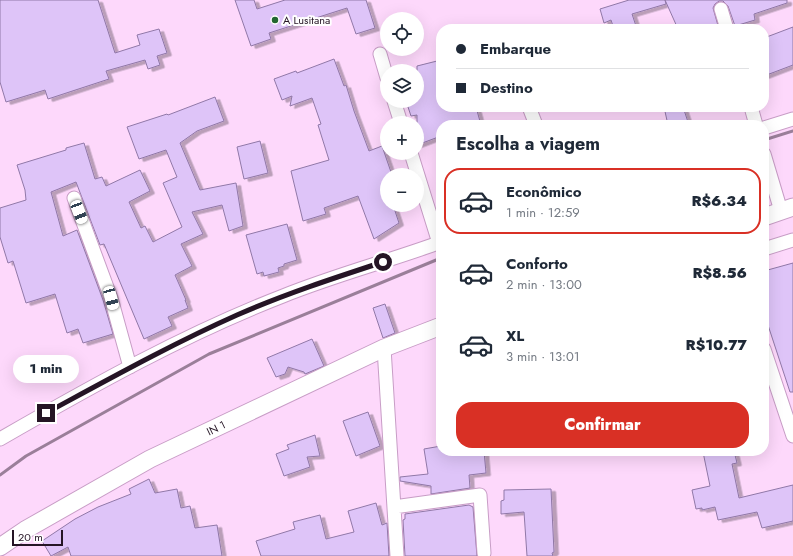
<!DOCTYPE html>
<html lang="pt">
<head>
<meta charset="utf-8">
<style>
	body { margin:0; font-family:Jost,sans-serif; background:#f6f6f7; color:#1f2937; height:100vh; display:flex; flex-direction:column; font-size:15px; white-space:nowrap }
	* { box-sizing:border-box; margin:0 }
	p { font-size:13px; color:#747a83 }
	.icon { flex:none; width:22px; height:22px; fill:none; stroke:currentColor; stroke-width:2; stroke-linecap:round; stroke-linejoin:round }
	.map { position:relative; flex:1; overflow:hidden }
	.panel { position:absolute; left:436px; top:120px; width:333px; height:336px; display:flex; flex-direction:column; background:#fff; border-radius:16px; box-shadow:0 4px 16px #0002 }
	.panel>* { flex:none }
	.top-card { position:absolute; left:436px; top:24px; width:333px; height:88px; border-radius:16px; box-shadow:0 4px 16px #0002; display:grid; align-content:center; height:88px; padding:0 20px; background:#fff }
	.fabs { position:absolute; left:380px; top:12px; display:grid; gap:8px }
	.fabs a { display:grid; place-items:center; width:44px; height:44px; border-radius:50%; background:#fff; box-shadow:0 4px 16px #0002; font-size:20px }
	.scale { position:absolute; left:12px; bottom:10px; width:51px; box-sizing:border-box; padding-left:4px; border:2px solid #251525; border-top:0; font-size:11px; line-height:14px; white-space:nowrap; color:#251525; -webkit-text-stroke:3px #fff; paint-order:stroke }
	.end { position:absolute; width:18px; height:18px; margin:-9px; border:5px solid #251525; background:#fff; box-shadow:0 0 0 2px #fff }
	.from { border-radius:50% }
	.bubble { position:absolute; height:28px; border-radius:14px; background:#fff; box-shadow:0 4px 16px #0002; font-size:13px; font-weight:800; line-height:28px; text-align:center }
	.car { position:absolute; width:12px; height:24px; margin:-12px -6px; border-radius:5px; box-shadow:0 0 3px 1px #0007; background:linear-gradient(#fff 24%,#345 0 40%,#fff 0 76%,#345 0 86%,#fff 0) }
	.top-card b { display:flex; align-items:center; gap:14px; height:38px; font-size:15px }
	.top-card b+b { border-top:1px solid #e0e1e3 }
	.top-card i { width:10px; height:10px; background:#1f2937 }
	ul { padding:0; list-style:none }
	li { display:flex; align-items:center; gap:12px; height:66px; margin:0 8px 6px; padding:0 12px; border:2px solid transparent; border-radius:16px }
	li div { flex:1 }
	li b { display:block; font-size:15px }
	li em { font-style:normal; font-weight:800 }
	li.active { border-color:#d93025 }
	li>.icon { width:36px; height:36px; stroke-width:1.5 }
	h2 { padding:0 20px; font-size:18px; line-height:48px }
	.primary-button { display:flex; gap:8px; margin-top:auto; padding:8px 20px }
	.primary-button a { flex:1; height:46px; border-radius:16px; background:#d93025; color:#fff; font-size:16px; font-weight:800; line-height:46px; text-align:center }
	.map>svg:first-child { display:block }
	.building { fill:#dec4f8; stroke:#9078a7; filter:url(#shadow) }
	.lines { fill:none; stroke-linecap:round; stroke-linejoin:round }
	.minor-casing { stroke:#c89dc6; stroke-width:15 }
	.tertiary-casing { stroke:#c89dc6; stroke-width:19 }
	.minor { stroke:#fff; stroke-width:13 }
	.tertiary { stroke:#fff; stroke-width:17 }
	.rail { stroke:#9a7f99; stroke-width:3 }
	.route { stroke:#251525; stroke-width:5 }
	.poi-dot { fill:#226631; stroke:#fff; stroke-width:1.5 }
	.labels { text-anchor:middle; stroke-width:4; stroke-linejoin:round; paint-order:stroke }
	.poi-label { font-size:11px; fill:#251525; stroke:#fff; text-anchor:start }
	.street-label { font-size:11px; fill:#251525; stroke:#fff }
</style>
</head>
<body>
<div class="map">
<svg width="793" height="556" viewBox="0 0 793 556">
	<defs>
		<filter id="shadow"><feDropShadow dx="4.5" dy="2.5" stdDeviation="0" flood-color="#0004"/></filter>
	</defs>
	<rect width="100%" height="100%" fill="#fdd8fb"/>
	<!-- building -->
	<path class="building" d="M 0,0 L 98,0 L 115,53 L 140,45 L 137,35 L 159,29 L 167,53 L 157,56 L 160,65 L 148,69 L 145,60 L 106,71 L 109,79 L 48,99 L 45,90 L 6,102 L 0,82 Z
		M 235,0 L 254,0 L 257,9 L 285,0 L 366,0 L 375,28 L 356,34 L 347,8 L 269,33 L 271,39 L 251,46 Z
		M 629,0 L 665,0 L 666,4 L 632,14 L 637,29 L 614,29 L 611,20 L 604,23 L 600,9 Z
		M 665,0 L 787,0 L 787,3 L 754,14 L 755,20 L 735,26 L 728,6 L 723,1 L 719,1 L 715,4 L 713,8 L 719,29 L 678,29 Z
		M 793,27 L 793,65 L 764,76 L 764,38 Z
		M 334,59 L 344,86 L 346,85 L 354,111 L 369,151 L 382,146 L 392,175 L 387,175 L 387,205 L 393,205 L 399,223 L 374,239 L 358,196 L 324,208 L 326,214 L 303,221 L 291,171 L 329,160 L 318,125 L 321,124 L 312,98 L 290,106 L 292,96 L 282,100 L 274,79 L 296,71 L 297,73 Z
		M 441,60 L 441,107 L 476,107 L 481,125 L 441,125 L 441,136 L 417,145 L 417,115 L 411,116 L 406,101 L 417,101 L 417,66 Z
		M 215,97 L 224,121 L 197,131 L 180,143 L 200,190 L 236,183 L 243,226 L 229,231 L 222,205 L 192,212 L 203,234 L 181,244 L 192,266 L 175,275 L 186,300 L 185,300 L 188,308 L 168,317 L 172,326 L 144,339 L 104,244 L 100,245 L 76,182 L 51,192 L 63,236 L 77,230 L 103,300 L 113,334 L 83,343 L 78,329 L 67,333 L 55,294 L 26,303 L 13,261 L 8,263 L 0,237 L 0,208 L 26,200 L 25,190 L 17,165 L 66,150 L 66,148 L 84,143 L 95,179 L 102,177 L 106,186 L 140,170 L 150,191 L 129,202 L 141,228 L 145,226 L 153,242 L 182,227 L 163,183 L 177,177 L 166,150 L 139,159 L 127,127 L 167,114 L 168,115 Z
		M 664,107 L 683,107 L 689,125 L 668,125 Z
		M 260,141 L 268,173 L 244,179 L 237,147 Z
		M 287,224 L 297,260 L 284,264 L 284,266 L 278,268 L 279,272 L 264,276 L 263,272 L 257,274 L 246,235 Z
		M 793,263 L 793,392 L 790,392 L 764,313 L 764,271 Z
		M 385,304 L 395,333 L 383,338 L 373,308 Z
		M 312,339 L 324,366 L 305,374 L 304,372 L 288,367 L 285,374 L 276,377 L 267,358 Z
		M 368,412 L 380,446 L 356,456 L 343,421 Z
		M 315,435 L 320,456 L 307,457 L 310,467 L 284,476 L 276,454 L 289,449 L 287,445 Z
		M 441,446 L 441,451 L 484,451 L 486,473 L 469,475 L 470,488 L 431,494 L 431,486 L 400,481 L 400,477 L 428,474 L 424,449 Z
		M 706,451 L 734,451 L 737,463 L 732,464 L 739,498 L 793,485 L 793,521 L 762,528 L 757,512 L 718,520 L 715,507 L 702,510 L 702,508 L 696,509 L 692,490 L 710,486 L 703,452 L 706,452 Z
		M 149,479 L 155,493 L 177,489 L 181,508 L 190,506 L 195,528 L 217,525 L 222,556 L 71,556 L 68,547 L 51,556 L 42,541 L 75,519 L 98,507 L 131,494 L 129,489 Z
		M 551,489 L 554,552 L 552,553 L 553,556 L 527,556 L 524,512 L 501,514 L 501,501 L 504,500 L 504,490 Z
		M 376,503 L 382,525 L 387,523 L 389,556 L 261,556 L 256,541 L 295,529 L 293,522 L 320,515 L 326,539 L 354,532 L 348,511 Z
		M 469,505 L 473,507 L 477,556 L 405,556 L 403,520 L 405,519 L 405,514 Z"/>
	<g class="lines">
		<!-- minor casing -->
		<g class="minor-casing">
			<path id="minor" d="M 721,9 L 727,29
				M 380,54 L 387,78
				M 394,101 L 401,123
				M 529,107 L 536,125
				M 751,107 L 756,125
				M 764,128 L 793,119
				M 411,153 L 439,243
				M 764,154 L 781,211
				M 74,198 L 111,298 L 130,367
				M 764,249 L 793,240
				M 384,348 L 397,556
				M 764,349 L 793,436
				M 0,439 C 92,386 185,334 283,296 C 335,275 389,261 441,242
				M 394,507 L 480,495 L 484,553"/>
		</g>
		<!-- tertiary casing -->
		<g class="tertiary-casing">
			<path id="tertiary" d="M 764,217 L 793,207
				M 0,547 L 25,530 L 150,459 L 384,348 L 441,326"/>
		</g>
		<!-- minor -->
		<use href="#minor" class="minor"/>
		<!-- tertiary -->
		<use href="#tertiary" class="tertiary"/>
		<!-- rail -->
		<path class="rail" d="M 764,140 L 793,131
			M 0,475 L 26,456 L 209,354 L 441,258"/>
	</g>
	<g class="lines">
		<!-- route -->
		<path class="route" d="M 46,413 C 109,379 172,344 237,315 C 285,294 334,278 383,262"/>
	</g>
	<!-- markers -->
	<circle class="poi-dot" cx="275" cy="20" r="4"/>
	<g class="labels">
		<!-- poi labels -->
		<g class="poi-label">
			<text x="283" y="24">A Lusitana</text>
		</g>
		<!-- street labels -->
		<g class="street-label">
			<text transform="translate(216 428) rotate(-26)" y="4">IN 1</text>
		</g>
	</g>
</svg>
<div class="fabs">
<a><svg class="icon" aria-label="locate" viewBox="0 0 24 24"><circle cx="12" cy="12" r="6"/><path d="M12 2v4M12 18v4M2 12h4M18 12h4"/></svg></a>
<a><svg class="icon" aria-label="layers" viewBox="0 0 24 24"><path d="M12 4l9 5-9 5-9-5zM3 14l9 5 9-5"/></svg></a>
<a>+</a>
<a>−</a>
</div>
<div class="scale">20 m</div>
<i class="end from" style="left:383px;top:262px"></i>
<i class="end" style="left:46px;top:413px"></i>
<div class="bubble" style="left:13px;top:355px;width:66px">1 min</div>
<i class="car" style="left:79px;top:212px;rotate:159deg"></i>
<i class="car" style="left:111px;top:298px;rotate:165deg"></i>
<div class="top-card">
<b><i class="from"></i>Embarque</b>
<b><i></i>Destino</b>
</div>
<section class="panel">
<h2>Escolha a viagem</h2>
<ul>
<li class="active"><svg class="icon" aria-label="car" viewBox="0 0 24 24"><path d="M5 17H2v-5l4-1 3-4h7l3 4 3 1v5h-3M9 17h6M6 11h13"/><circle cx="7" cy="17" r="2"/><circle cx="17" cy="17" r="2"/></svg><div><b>Econômico</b><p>1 min · 12:59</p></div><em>R$6.34</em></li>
<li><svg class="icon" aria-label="car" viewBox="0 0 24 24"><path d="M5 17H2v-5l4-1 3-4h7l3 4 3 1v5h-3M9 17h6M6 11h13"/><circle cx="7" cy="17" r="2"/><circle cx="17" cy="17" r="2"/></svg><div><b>Conforto</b><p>2 min · 13:00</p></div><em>R$8.56</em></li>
<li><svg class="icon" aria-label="car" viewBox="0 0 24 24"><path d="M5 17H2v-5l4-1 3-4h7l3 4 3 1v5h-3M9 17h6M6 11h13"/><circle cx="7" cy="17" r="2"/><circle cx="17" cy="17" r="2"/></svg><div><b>XL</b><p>3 min · 13:01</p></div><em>R$10.77</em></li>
</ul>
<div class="primary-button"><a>Confirmar</a></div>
</section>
</div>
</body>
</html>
